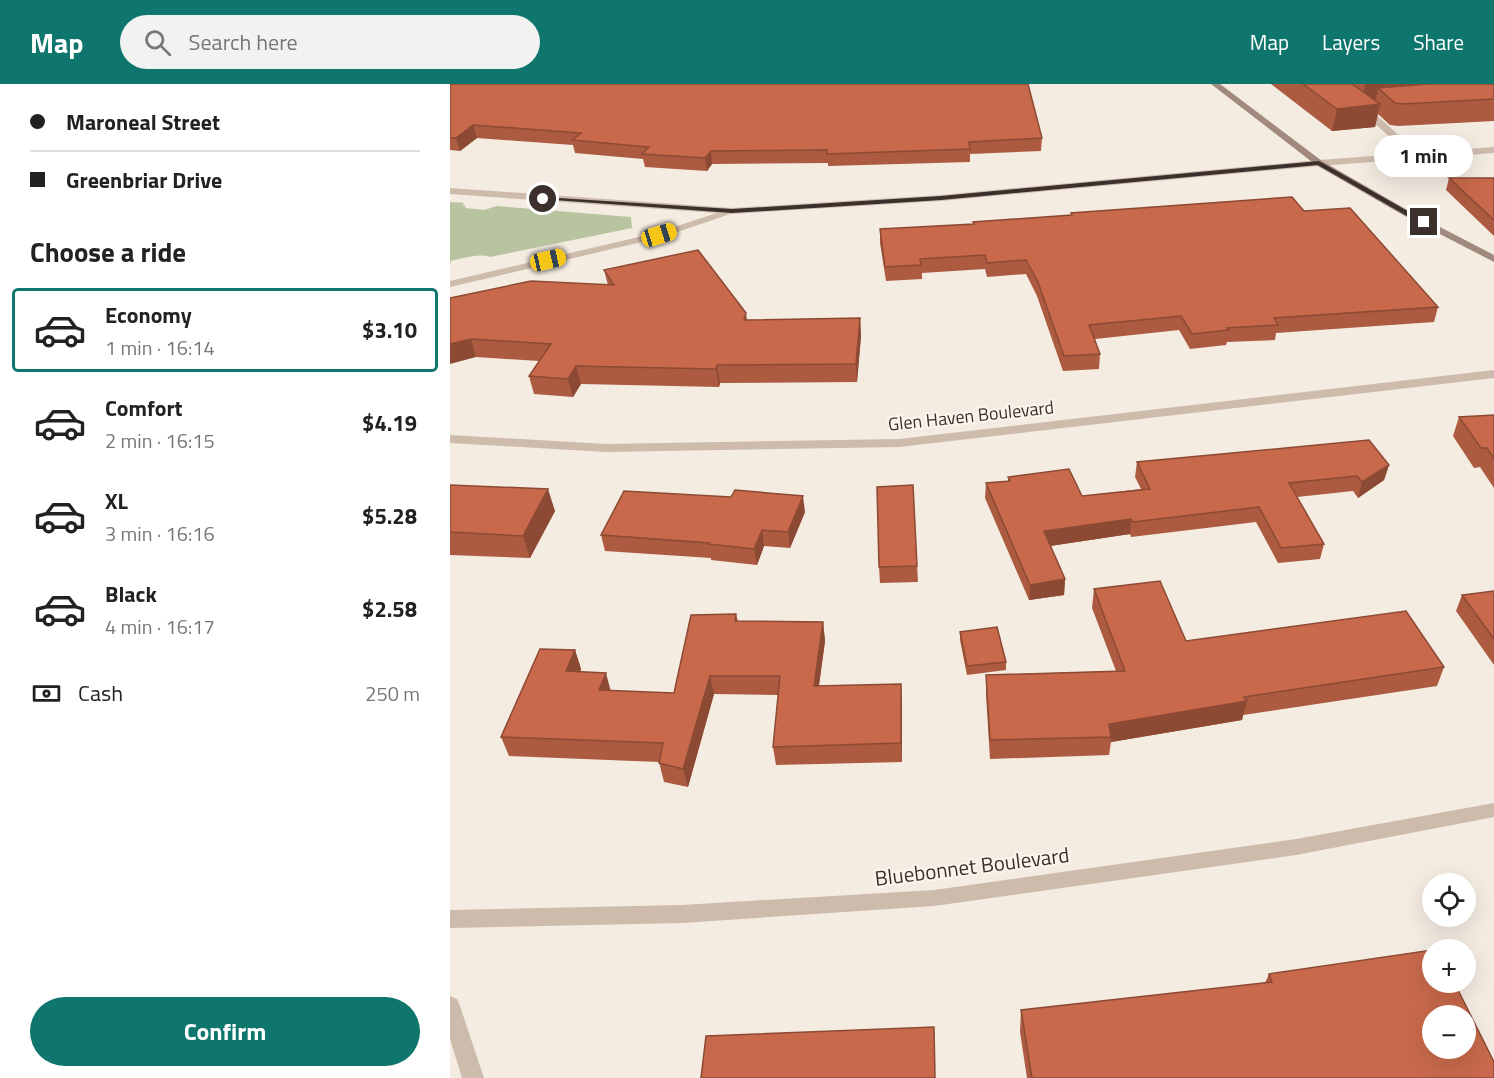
<!DOCTYPE html>
<html lang="en">
<head>
<meta charset="utf-8">
<style>
	body { margin:0; font-family:"Titillium Web",sans-serif; background:#f2f2f2; color:#222; height:100vh; display:flex; flex-direction:column; font-size:22px; white-space:nowrap }
	* { box-sizing:border-box; margin:0 }
	p { font-size:20px; color:#767676 }
	.icon { flex:none; width:33px; height:33px; fill:none; stroke:currentColor; stroke-width:2; stroke-linecap:round; stroke-linejoin:round }
	.map { position:relative; flex:1; overflow:hidden }
	.panel { display:flex; flex-direction:column; background:#fff; width:450px }
	.panel>* { flex:none }
	.banner { display:grid; align-content:center; height:132px; padding:0 30px; background:#fff }
	.controls { position:absolute; left:972px; top:789px; display:grid; gap:12px }
	.controls a { display:grid; place-items:center; width:54px; height:54px; border-radius:50%; background:#fff; box-shadow:0 6px 24px #0002; font-size:30px }
	.end { position:absolute; width:27px; height:27px; margin:-14px; border:8px solid #3b302b; background:#fff; box-shadow:0 0 0 3px #fff }
	.from { border-radius:50% }
	.bubble { position:absolute; height:42px; border-radius:21px; background:#fff; box-shadow:0 6px 24px #0002; font-size:20px; font-weight:700; line-height:42px; text-align:center }
	.car { position:absolute; width:18px; height:36px; margin:-18px -9px; border-radius:8px; box-shadow:0 0 4px 2px #0007; background:linear-gradient(#f5c518 24%,#345 0 40%,#f5c518 0 76%,#345 0 86%,#f5c518 0) }
	.banner b { display:flex; align-items:center; gap:21px; height:57px; font-size:22px }
	.banner b+b { border-top:2px solid #e0e0e0 }
	.banner i { width:15px; height:15px; background:#222 }
	ul { padding:0; list-style:none }
	li { display:flex; align-items:center; gap:18px; height:84px; margin:0 12px 9px; padding:0 18px; border:3px solid transparent; border-radius:6px }
	li div { flex:1 }
	li b { display:block; font-size:22px }
	li em { font-style:normal; font-weight:700 }
	li.active { border-color:#0f766e }
	li>.icon { width:54px; height:54px; stroke-width:1.5 }
	h2 { padding:0 30px; font-size:27px; line-height:72px }
	.pay { display:flex; align-items:center; gap:15px; height:66px; padding:0 30px; font-size:22px }
	.pay p { margin-inline-start:auto }
	.action { display:flex; gap:12px; margin-top:auto; padding:12px 30px }
	.action a { flex:1; height:69px; border-radius:36px; background:#0f766e; color:#fff; font-size:24px; font-weight:700; line-height:69px; text-align:center }
	header { display:flex; align-items:center; gap:36px; box-sizing:border-box; height:84px; padding:0 30px; background:#0f766e; color:#fff }
	header strong { font-size:28px }
	nav { display:flex; gap:33px; margin-inline-start:auto; font-size:21px }
	.search { width:420px; height:54px; background:#f2f2f2; display:flex; align-items:center; gap:15px; box-sizing:border-box; padding:0 21px; border-radius:33px; color:#767676; font-size:22px }
	main { display:flex; flex:1; min-height:0 }
	.map>svg:first-child { display:block }
	.green { fill:#b8c4a0 }
	.lines { fill:none; stroke-linecap:round; stroke-linejoin:round }
	.service { fill:#cdbbac; fill-rule:evenodd }
	.minor { fill:#cdbbac; fill-rule:evenodd }
	.secondary { fill:#a18a7d; fill-rule:evenodd }
	.wall { fill:#ac5a40 }
	.shaded-wall { fill:#8c4a34 }
	.building { fill:#c8694b; stroke:#8c4a34; stroke-width:1.5; fill-rule:evenodd }
	.route { fill:#3b302b }
	.labels { text-anchor:middle; stroke-width:4.5; stroke-linejoin:round; paint-order:stroke }
	.street-label { font-size:18px; fill:#3b302b; stroke:#fbf5ee }
	.near-street-label { font-size:21px; fill:#3b302b; stroke:#fbf5ee }
</style>
</head>
<body>
<header>
<strong>Map</strong>
<div class="search"><svg class="icon" aria-label="search" viewBox="0 0 24 24"><circle cx="10" cy="10" r="6"/><path d="M15 15l6 6"/></svg>Search here</div>
<nav><a>Map</a><a>Layers</a><a>Share</a></nav>
</header>
<main>
<section class="panel">
<div class="banner">
<b><i class="from"></i>Maroneal Street</b>
<b><i></i>Greenbriar Drive</b>
</div>
<h2>Choose a ride</h2>
<ul>
<li class="active"><svg class="icon" aria-label="car" viewBox="0 0 24 24"><path d="M5 17H2v-5l4-1 3-4h7l3 4 3 1v5h-3M9 17h6M6 11h13"/><circle cx="7" cy="17" r="2"/><circle cx="17" cy="17" r="2"/></svg><div><b>Economy</b><p>1 min · 16:14</p></div><em>$3.10</em></li>
<li><svg class="icon" aria-label="car" viewBox="0 0 24 24"><path d="M5 17H2v-5l4-1 3-4h7l3 4 3 1v5h-3M9 17h6M6 11h13"/><circle cx="7" cy="17" r="2"/><circle cx="17" cy="17" r="2"/></svg><div><b>Comfort</b><p>2 min · 16:15</p></div><em>$4.19</em></li>
<li><svg class="icon" aria-label="car" viewBox="0 0 24 24"><path d="M5 17H2v-5l4-1 3-4h7l3 4 3 1v5h-3M9 17h6M6 11h13"/><circle cx="7" cy="17" r="2"/><circle cx="17" cy="17" r="2"/></svg><div><b>XL</b><p>3 min · 16:16</p></div><em>$5.28</em></li>
<li><svg class="icon" aria-label="car" viewBox="0 0 24 24"><path d="M5 17H2v-5l4-1 3-4h7l3 4 3 1v5h-3M9 17h6M6 11h13"/><circle cx="7" cy="17" r="2"/><circle cx="17" cy="17" r="2"/></svg><div><b>Black</b><p>4 min · 16:17</p></div><em>$2.58</em></li>
</ul>
<div class="pay"><svg class="icon" aria-label="cash" viewBox="0 0 24 24"><path d="M3 7h18v10H3z"/><circle cx="12" cy="12" r="2"/></svg>Cash<p>250 m</p></div>
<div class="action"><a>Confirm</a></div>
</section>
<div class="map">
<svg width="1044" height="994" viewBox="0 0 1044 994">
	<rect width="100%" height="100%" fill="#f4ebe1"/>
	<!-- green -->
	<path class="green" d="M 0,118 L 15,119 L 12,121 L 16,122 L 15,124 L 34,126 L 47,122 L 181,133 L 182,144 L 40,173 C 30,169 14,174 1,177 L 0,180 Z"/>
	<g class="lines">
		<!-- service -->
		<path class="service" d="M 873,0 C 898,0 948,51 968,69 L 968,73 L 962,73 L 912,28 Z"/>
		<!-- minor -->
		<path class="minor" d="M 1044,63 L 1044,69 L 869,82 L 491,117 L 280,130 L 213,153 L 0,203 L 0,197 L 206,149 L 267,129 L 0,110 L 0,104 L 282,124 L 491,111 L 869,76 Z
			M 1044,286 L 1044,294 L 449,363 L 156,368 L 0,359 L 0,351 L 156,360 L 449,355 Z
			M 1044,719 L 1044,733 L 846,771 L 484,822 L 232,839 L 0,844 L 0,826 L 232,821 L 484,806 L 846,755 Z
			M 0,912 L 7,915 L 10,922 L 34,994 L 12,994 L 0,955 Z"/>
		<!-- secondary -->
		<path class="secondary" d="M 761,0 L 770,0 L 872,77 L 959,127 L 1044,171 L 1044,178 L 953,131 L 866,81 Z"/>
	</g>
	<!-- wall -->
	<path class="wall" d="M 0,0 L 592,54 L 591,67 L 520,70 L 520,78 L 378,82 L 378,79 L 262,80 L 257,87 L 195,83 L 193,75 L 125,69 L 123,61 L 27,54 L 10,67 L 0,66 Z
		M 821,0 L 1044,0 L 1044,37 L 948,42 L 940,41 L 928,30 L 925,43 L 882,47 Z
		M 999,94 L 1044,94 L 1044,152 L 996,106 Z
		M 854,127 L 988,223 L 984,238 L 826,249 L 825,256 L 777,258 L 776,261 L 740,265 L 729,246 L 645,255 L 650,270 L 649,285 L 613,287 L 587,212 L 576,190 L 537,193 L 535,185 L 472,189 L 472,195 L 436,197 L 430,159 L 430,145 L 523,140 L 523,138 L 621,131 L 621,129 Z
		M 154,186 L 296,229 L 297,236 L 410,234 L 411,252 L 407,298 L 270,299 L 269,303 L 131,300 L 123,313 L 84,310 L 79,292 L 89,277 L 26,273 L 0,214 L 158,201 Z
		M 1044,331 L 1044,404 L 1030,383 L 1024,384 L 1003,352 L 1009,333 Z
		M 687,378 L 939,381 L 934,396 L 908,414 L 903,407 L 847,413 L 874,460 L 870,475 L 828,479 L 806,438 L 681,453 L 680,450 L 600,462 L 615,495 L 614,511 L 579,516 L 535,414 L 536,399 L 558,398 L 558,393 L 632,412 L 691,405 L 685,393 Z
		M 0,401 L 105,427 L 80,474 L 0,471 Z
		M 463,401 L 468,498 L 430,499 L 429,483 Z
		M 355,428 L 340,464 L 314,462 L 307,481 L 261,476 L 261,474 L 155,467 L 151,451 Z
		M 644,505 L 736,557 L 994,583 L 987,602 L 793,631 L 792,636 L 661,658 L 659,671 L 540,675 L 536,610 L 536,591 L 666,587 L 642,524 Z
		M 1044,507 L 1044,581 L 1006,527 L 1012,511 Z
		M 286,530 L 288,537 L 373,538 L 375,557 L 369,602 L 452,618 L 452,678 L 326,681 L 323,663 L 328,611 L 264,610 L 238,703 L 214,698 L 209,678 L 59,672 L 51,653 L 125,566 L 131,585 L 130,588 L 161,607 L 224,609 Z
		M 510,548 L 556,578 L 556,586 L 517,591 L 510,556 Z
		M 819,890 L 1044,994 L 577,994 L 570,948 L 571,926 L 815,899 Z"/>
	<!-- shaded-wall -->
	<path class="shaded-wall" d="M 915,0 L 1001,0 L 928,4 L 926,15 L 912,17 Z
		M 930,20 L 925,43 L 882,47 L 887,25 Z
		M 23,41 L 27,54 L 10,67 L 6,54 Z
		M 261,67 L 262,80 L 257,87 L 255,74 Z
		M 410,234 L 411,252 L 407,298 L 406,280 Z
		M 21,255 L 26,273 L 0,280 L 0,260 Z
		M 267,281 L 270,299 L 269,303 L 266,285 Z
		M 126,282 L 131,300 L 123,313 L 118,295 Z
		M 939,381 L 934,396 L 908,414 L 912,398 Z
		M 98,405 L 105,427 L 80,474 L 73,452 Z
		M 353,412 L 355,428 L 340,464 L 338,448 Z
		M 681,435 L 680,450 L 593,463 L 594,447 Z
		M 312,446 L 314,462 L 307,481 L 304,465 Z
		M 615,495 L 614,511 L 579,516 L 580,501 Z
		M 373,538 L 375,557 L 366,621 L 364,602 Z
		M 125,566 L 131,585 L 122,606 L 116,587 Z
		M 156,589 L 161,608 L 149,606 Z
		M 260,592 L 264,610 L 238,703 L 233,685 Z
		M 451,600 L 452,618 L 452,678 L 451,659 Z
		M 797,617 L 792,636 L 661,658 L 661,653 L 659,640 Z"/>
	<!-- building -->
	<path class="building" d="M 0,0 L 578,0 L 592,54 L 519,58 L 520,65 L 377,70 L 377,66 L 261,67 L 255,74 L 192,70 L 199,63 L 122,56 L 131,49 L 23,41 L 6,54 L 0,54 Z
		M 853,0 L 902,0 L 930,20 L 887,25 Z
		M 977,0 L 1044,0 L 1044,15 L 953,20 L 945,19 L 928,4 Z
		M 999,94 L 1044,94 L 1044,136 Z
		M 842,113 L 854,127 L 900,124 L 988,223 L 824,234 L 828,241 L 777,244 L 779,246 L 742,250 L 731,232 L 639,241 L 650,270 L 614,272 L 588,198 L 576,176 L 537,179 L 535,171 L 470,175 L 471,181 L 435,183 L 430,145 L 524,140 L 523,138 L 622,131 L 621,129 Z
		M 248,166 L 296,229 L 294,236 L 410,234 L 406,280 L 267,281 L 266,285 L 126,282 L 118,295 L 79,292 L 101,260 L 21,255 L 0,260 L 0,214 L 81,197 L 164,201 L 154,186 Z
		M 1044,331 L 1044,374 L 1037,364 L 1031,364 L 1009,333 Z
		M 919,356 L 939,381 L 912,398 L 907,392 L 839,399 L 874,460 L 831,464 L 809,423 L 683,438 L 681,435 L 594,447 L 615,495 L 580,501 L 536,399 L 560,397 L 558,393 L 619,385 L 632,412 L 700,405 L 687,378 Z
		M 0,401 L 98,405 L 73,452 L 0,448 Z
		M 463,401 L 467,482 L 429,483 L 427,403 Z
		M 285,406 L 353,412 L 338,448 L 312,446 L 304,465 L 258,460 L 259,459 L 151,451 L 174,407 L 281,413 Z
		M 710,497 L 736,557 L 956,527 L 994,583 L 794,613 L 797,617 L 659,640 L 661,653 L 540,656 L 536,591 L 675,587 L 644,505 Z
		M 1044,507 L 1044,555 L 1012,511 Z
		M 286,530 L 285,537 L 373,538 L 364,602 L 451,600 L 451,659 L 323,663 L 330,592 L 260,592 L 233,685 L 209,679 L 213,659 L 51,653 L 90,565 L 125,566 L 116,587 L 156,589 L 149,606 L 224,609 L 241,531 Z
		M 547,543 L 556,578 L 517,582 L 510,548 Z
		M 982,866 L 982,898 L 1004,898 L 1044,978 L 1044,994 L 582,994 L 571,926 L 822,898 L 819,890 ZM 982,932 L 1016,932 L 1016,964 L 982,964 Z
		M 484,943 L 485,994 L 251,994 L 256,952 Z"/>
	<!-- route -->
	<path class="route" d="M 869,77 L 977,138 L 971,140 L 868,81 L 491,116 L 282,129 L 90,115 L 93,113 L 282,125 L 491,112 Z"/>
	<g class="labels">
		<!-- street labels -->
		<g class="street-label">
			<text transform="translate(521 332) rotate(-6)" y="6">Glen Haven Boulevard</text>
		</g>
		<!-- near-street labels -->
		<g class="near-street-label">
			<text transform="translate(522 783) rotate(-7)" y="7">Bluebonnet Boulevard</text>
		</g>
	</g>
</svg>
<div class="controls">
<a><svg class="icon" aria-label="locate" viewBox="0 0 24 24"><circle cx="12" cy="12" r="6"/><path d="M12 2v4M12 18v4M2 12h4M18 12h4"/></svg></a>
<a>+</a>
<a>−</a>
</div>
<i class="end from" style="left:93px;top:115px"></i>
<i class="end" style="left:974px;top:138px"></i>
<div class="bubble" style="left:924px;top:51px;width:99px">1 min</div>
<i class="car" style="left:209px;top:151px;rotate:73deg"></i>
<i class="car" style="left:98px;top:176px;rotate:77deg"></i>
</div>
</main>
</body>
</html>
